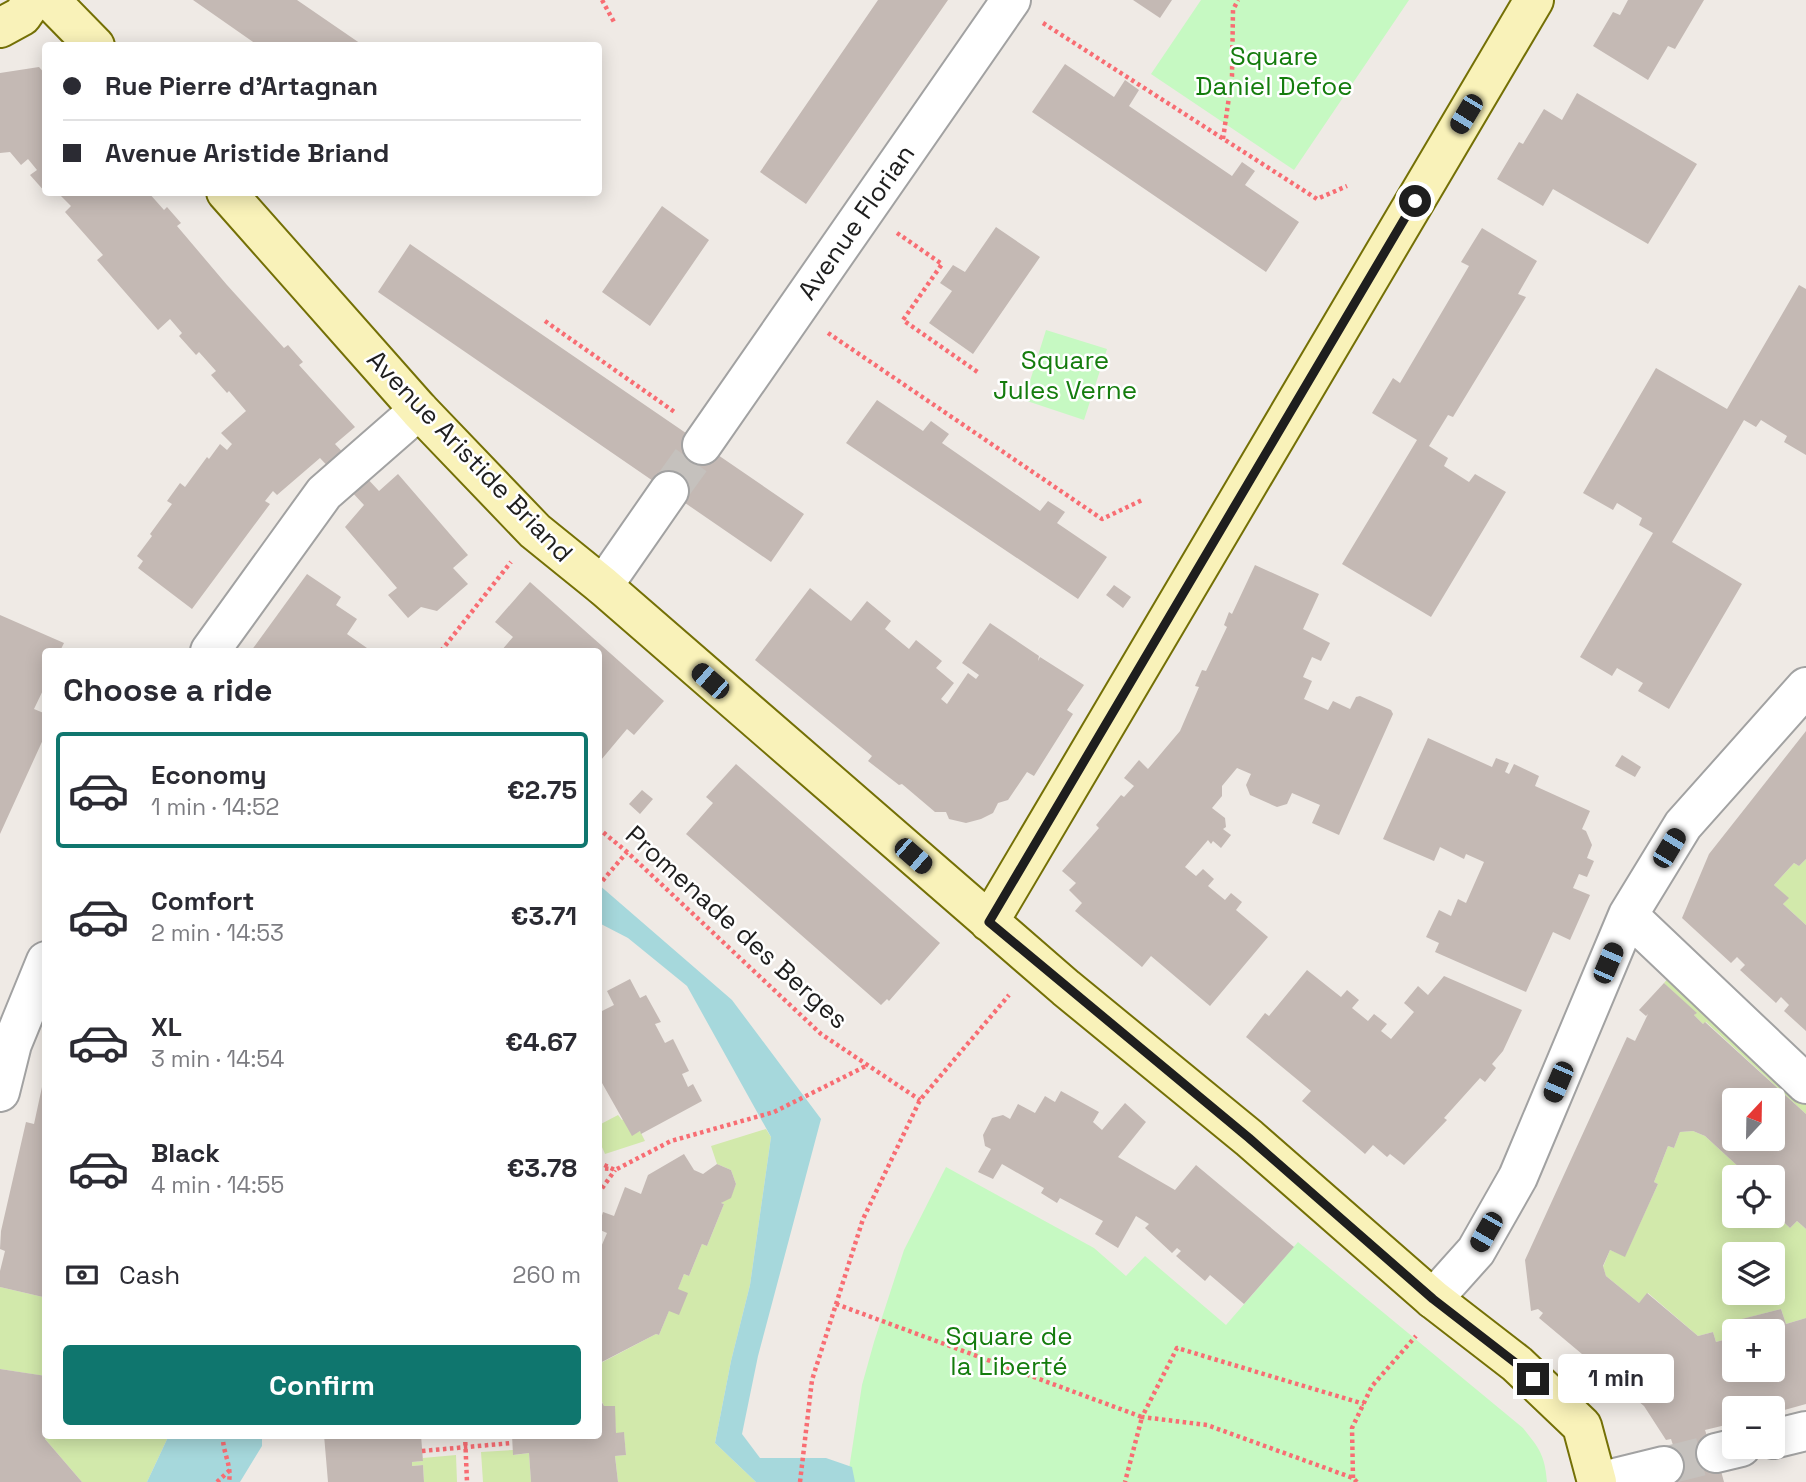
<!DOCTYPE html>
<html lang="en">
<head>
<meta charset="utf-8">
<style>
	body { margin:0; font-family:"Space Grotesk",sans-serif; background:#f2f2f3; color:#2b2b33; height:100vh; display:flex; flex-direction:column; font-size:26px; white-space:nowrap }
	* { box-sizing:border-box; margin:0 }
	p { font-size:23px; color:#7c7c81 }
	.icon { flex:none; width:38px; height:38px; fill:none; stroke:currentColor; stroke-width:2; stroke-linecap:round; stroke-linejoin:round }
	.map { position:relative; flex:1; overflow:hidden }
	.panel { position:absolute; left:42px; top:648px; width:560px; height:791px; display:flex; flex-direction:column; background:#fff; border-radius:7px; box-shadow:0 4px 18px #0003 }
	.panel>* { flex:none }
	.guide { position:absolute; left:42px; top:42px; width:560px; height:154px; border-radius:7px; box-shadow:0 4px 18px #0003; display:grid; align-content:center; height:154px; padding:0 21px; background:#fff }
	.needle { width:46px; rotate:22deg }
	.tools { position:absolute; left:1722px; top:1088px; display:grid; gap:14px }
	.tools a { display:grid; place-items:center; width:63px; height:63px; border-radius:7px; background:#fff; box-shadow:0 4px 18px #0003; font-size:35px }
	.end { position:absolute; width:32px; height:32px; margin:-16px; border:9px solid #1e1e1e; background:#fff; box-shadow:0 0 0 4px #fff }
	.from { border-radius:50% }
	.bubble { position:absolute; height:49px; border-radius:7px; background:#fff; box-shadow:0 4px 18px #0003; font-size:23px; font-weight:800; line-height:49px; text-align:center }
	.car { position:absolute; width:21px; height:42px; margin:-21px -10px; border-radius:9px; box-shadow:0 0 5px 2px #0007; background:linear-gradient(#222 24%,#8ab4d8 0 40%,#222 0 76%,#8ab4d8 0 86%,#222 0) }
	.guide b { display:flex; align-items:center; gap:24px; height:66px; font-size:26px }
	.guide b+b { border-top:2px solid #e1e1e2 }
	.guide i { width:18px; height:18px; background:#2b2b33 }
	ul { padding:0; list-style:none }
	li { display:flex; align-items:center; gap:21px; height:116px; margin:0 14px 10px; padding:0 7px; border:4px solid transparent; border-radius:7px }
	li div { flex:1 }
	li b { display:block; font-size:26px }
	li em { font-style:normal; font-weight:800 }
	li.on { border-color:#0f766e }
	li>.icon { width:63px; height:63px; stroke-width:1.5 }
	h2 { padding:0 21px; font-size:32px; line-height:84px }
	.pay { display:flex; align-items:center; gap:18px; height:77px; padding:0 21px; font-size:26px }
	.pay p { margin-inline-start:auto }
	.primary-button { display:flex; gap:14px; margin-top:auto; padding:14px 21px }
	.primary-button a { flex:1; height:80px; border-radius:7px; background:#0f766e; color:#fff; font-size:28px; font-weight:800; line-height:80px; text-align:center }
	.map>svg:first-child { display:block }
	.grass { fill:#d2e9ab; fill-rule:evenodd }
	.park { fill:#c6f9c2 }
	.water { fill:#a6d8dc }
	.building { fill:#c4b9b4; fill-rule:evenodd }
	.lines { fill:none; stroke-linecap:round; stroke-linejoin:round }
	.street-tunnel { stroke:#c5c1bd; stroke-width:38; stroke-dasharray:38 19; stroke-linecap:butt }
	.street-casing { stroke:#a2a2a2; stroke-width:42 }
	.secondary-casing { stroke:#747006; stroke-width:42 }
	.path { stroke:#f86d73; stroke-width:4.5; stroke-dasharray:3.5 3.5; stroke-linecap:butt }
	.street { stroke:#fff; stroke-width:38 }
	.secondary { stroke:#f9f2b9; stroke-width:38 }
	.route { stroke:#1e1e1e; stroke-width:9 }
	.labels { text-anchor:middle; stroke-width:5; stroke-linejoin:round; paint-order:stroke }
	.park-label { font-size:26px; fill:#147c0d; stroke:#fff }
	.street-label { font-size:26px; fill:#1e1e1e; stroke:#fff }
</style>
</head>
<body>
<div class="map">
<svg width="1806" height="1482" viewBox="0 0 1806 1482">
	<rect width="100%" height="100%" fill="#efeae5"/>
	<!-- grass -->
	<path class="grass" d="M 1806,859 L 1806,925 L 1783,904 L 1788,898 L 1774,885 L 1794,863 L 1799,866 Z
		M 1676,969 L 1806,1089 L 1806,1114 L 1706,1022 L 1703,1024 L 1694,1015 L 1696,1013 L 1664,983 Z
		M 618,1115 L 622,1120 L 624,1119 L 632,1135 L 640,1131 L 645,1141 L 605,1154 L 599,1140 L 599,1125 Z
		M 766,1129 L 771,1137 L 750,1285 L 731,1361 L 715,1443 L 756,1482 L 618,1482 L 615,1456 L 626,1455 L 624,1433 L 616,1433 L 614,1406 L 604,1406 L 599,1395 L 599,1364 L 656,1334 L 659,1335 L 684,1274 L 689,1276 L 702,1244 L 707,1246 L 724,1204 L 721,1203 L 731,1196 L 736,1184 L 731,1170 L 717,1164 L 711,1146 Z
		M 1693,1131 L 1705,1136 L 1742,1170 L 1740,1173 L 1745,1178 L 1734,1178 L 1734,1216 L 1773,1216 L 1773,1212 L 1790,1228 L 1797,1221 L 1806,1229 L 1806,1318 L 1786,1324 L 1781,1309 L 1731,1322 L 1734,1337 L 1716,1342 L 1713,1332 L 1698,1336 L 1648,1293 L 1639,1303 L 1606,1276 L 1603,1267 L 1610,1250 L 1625,1256 L 1658,1184 L 1654,1182 L 1668,1146 L 1674,1148 L 1680,1132 ZM 1734,1255 L 1773,1255 L 1773,1293 L 1734,1293 Z
		M 0,1287 L 43,1297 L 46,1304 L 45,1376 L 0,1369 Z
		M 46,1435 L 169,1435 L 147,1482 L 82,1482 L 45,1439 Z
		M 513,1450 L 514,1455 L 529,1453 L 531,1482 L 483,1482 L 481,1452 Z
		M 456,1455 L 457,1482 L 424,1482 L 423,1465 L 412,1466 L 412,1462 L 423,1461 L 423,1458 Z"/>
	<!-- park -->
	<path class="park" d="M 1201,0 L 1409,0 L 1294,170 L 1151,74 Z
		M 1046,330 L 1107,349 L 1084,420 L 1024,400 Z
		M 946,1167 L 1094,1248 L 1126,1276 L 1145,1256 L 1226,1325 L 1298,1242 L 1523,1428 C 1539,1448 1545,1455 1547,1482 L 847,1482 L 862,1385 L 874,1342 L 904,1250 Z"/>
	<!-- water -->
	<path class="water" d="M 598,884 L 732,1000 L 821,1119 L 758,1356 L 742,1434 L 760,1458 L 826,1458 L 852,1467 L 855,1482 L 756,1482 L 715,1443 L 731,1361 L 750,1285 L 771,1137 L 687,986 L 628,938 L 599,923 Z
		M 169,1435 L 262,1435 L 262,1446 L 240,1482 L 147,1482 Z"/>
	<!-- building -->
	<path class="building" d="M 193,0 L 297,0 L 364,46 L 259,46 Z
		M 878,0 L 948,0 L 806,204 L 760,172 Z
		M 1133,0 L 1172,0 L 1160,18 Z
		M 1628,0 L 1704,0 L 1675,49 L 1668,46 L 1648,80 L 1593,46 L 1613,12 L 1620,15 Z
		M 1065,64 L 1114,97 L 1125,80 L 1139,90 L 1129,106 L 1232,176 L 1242,162 L 1255,171 L 1245,185 L 1299,222 L 1266,272 L 1032,112 Z
		M 39,67 L 46,75 L 46,193 L 30,175 L 37,170 L 28,159 L 21,165 L 10,152 L 0,153 L 0,73 Z
		M 1577,93 L 1697,164 L 1648,244 L 1553,189 L 1543,206 L 1497,179 L 1519,142 L 1523,144 L 1544,109 L 1562,120 Z
		M 57,192 L 148,192 L 164,210 L 167,207 L 181,223 L 177,226 L 227,285 L 284,348 L 288,345 L 303,362 L 299,365 L 355,427 L 335,444 L 379,491 L 398,474 L 468,555 L 453,568 L 468,584 L 437,611 L 421,607 L 408,618 L 388,595 L 397,588 L 345,527 L 364,505 L 320,458 L 277,495 L 273,491 L 265,501 L 270,504 L 192,609 L 138,568 L 143,561 L 137,556 L 152,536 L 150,534 L 172,504 L 167,501 L 180,483 L 185,487 L 207,457 L 209,459 L 220,444 L 227,450 L 232,444 L 221,433 L 246,411 L 229,391 L 227,393 L 211,375 L 216,371 L 199,352 L 196,355 L 179,336 L 182,333 L 170,319 L 158,330 L 97,260 L 103,255 L 65,212 L 71,206 Z
		M 662,206 L 709,240 L 650,326 L 602,292 Z
		M 996,227 L 1040,257 L 973,354 L 929,323 L 952,291 L 940,283 L 953,265 L 965,272 Z
		M 1482,228 L 1537,261 L 1518,294 L 1526,297 L 1453,417 L 1448,415 L 1429,446 L 1448,458 L 1444,466 L 1469,482 L 1475,474 L 1506,492 L 1431,617 L 1342,564 L 1417,440 L 1372,413 L 1393,378 L 1400,383 L 1469,266 L 1461,262 Z
		M 410,244 L 804,514 L 771,562 L 378,292 Z
		M 1799,285 L 1806,289 L 1806,455 L 1784,442 L 1787,436 L 1761,420 L 1756,427 L 1744,420 L 1672,542 L 1742,584 L 1669,709 L 1638,691 L 1643,683 L 1617,668 L 1612,676 L 1580,657 L 1653,533 L 1639,525 L 1642,518 L 1617,503 L 1613,510 L 1583,493 L 1656,368 L 1727,409 Z
		M 877,400 L 923,431 L 931,421 L 949,434 L 942,443 L 1040,511 L 1048,501 L 1065,512 L 1057,523 L 1107,557 L 1078,599 L 846,443 Z
		M 1255,565 L 1319,594 L 1303,629 L 1330,643 L 1321,661 L 1312,657 L 1303,677 L 1312,681 L 1304,699 L 1328,710 L 1333,701 L 1350,709 L 1356,697 L 1360,696 L 1391,710 L 1393,714 L 1339,835 L 1312,823 L 1320,805 L 1292,793 L 1287,804 L 1277,807 L 1250,795 L 1246,785 L 1251,774 L 1237,768 L 1222,786 L 1222,796 L 1212,808 L 1225,818 L 1226,827 L 1223,829 L 1231,835 L 1221,848 L 1213,841 L 1211,844 L 1208,840 L 1185,867 L 1196,876 L 1203,869 L 1214,879 L 1208,886 L 1225,900 L 1231,893 L 1242,902 L 1236,910 L 1268,937 L 1210,1006 L 1151,956 L 1142,967 L 1075,911 L 1082,903 L 1069,890 L 1076,883 L 1062,871 L 1099,828 L 1096,825 L 1121,795 L 1124,797 L 1134,786 L 1124,778 L 1139,760 L 1148,769 L 1180,731 L 1199,687 L 1195,686 L 1202,670 L 1206,671 L 1227,627 L 1224,625 L 1229,612 L 1232,614 Z
		M 307,574 L 341,597 L 336,605 L 357,619 L 347,634 L 367,648 L 365,651 L 251,651 Z
		M 530,582 L 664,701 L 634,735 L 627,729 L 601,760 L 598,758 L 598,651 L 501,651 L 513,637 L 495,622 Z
		M 1114,585 L 1131,597 L 1123,608 L 1106,595 Z
		M 810,588 L 851,621 L 867,601 L 891,621 L 885,629 L 909,649 L 916,640 L 942,661 L 936,668 L 954,683 L 941,699 L 947,704 L 968,673 L 976,679 L 979,675 L 962,663 L 990,623 L 1039,656 L 1038,661 L 1040,657 L 1084,685 L 1067,710 L 1073,714 L 1034,776 L 1027,772 L 1008,800 L 998,803 L 993,813 L 981,819 L 966,823 L 949,819 L 946,812 L 935,812 L 902,784 L 899,785 L 868,761 L 872,756 L 755,660 Z
		M 0,615 L 64,643 L 60,651 L 46,651 L 46,684 L 34,709 L 46,714 L 46,733 L 0,834 Z
		M 1806,731 L 1806,859 L 1799,866 L 1794,863 L 1774,885 L 1789,898 L 1783,904 L 1806,925 L 1806,1031 L 1784,1011 L 1789,1005 L 1781,997 L 1776,1003 L 1740,970 L 1745,965 L 1737,957 L 1731,963 L 1682,918 L 1709,854 Z
		M 1428,738 L 1492,767 L 1496,758 L 1509,763 L 1505,772 L 1509,774 L 1514,764 L 1539,776 L 1535,786 L 1590,811 L 1582,829 L 1586,831 L 1592,845 L 1587,858 L 1594,861 L 1587,877 L 1579,874 L 1573,888 L 1590,895 L 1570,940 L 1553,932 L 1526,992 L 1435,952 L 1439,943 L 1426,937 L 1439,910 L 1451,916 L 1458,899 L 1466,903 L 1484,862 L 1466,854 L 1464,859 L 1440,847 L 1434,861 L 1383,839 Z
		M 1622,755 L 1641,767 L 1635,777 L 1615,766 Z
		M 736,764 L 940,943 L 889,1001 L 887,999 L 881,1005 L 686,834 L 713,803 L 706,797 Z
		M 642,790 L 653,799 L 640,814 L 629,804 Z
		M 1307,970 L 1341,997 L 1347,990 L 1359,1000 L 1352,1008 L 1368,1021 L 1374,1014 L 1387,1024 L 1381,1031 L 1391,1039 L 1414,1012 L 1404,1003 L 1418,986 L 1428,995 L 1444,976 L 1522,1010 L 1503,1051 L 1492,1064 L 1496,1068 L 1485,1082 L 1480,1078 L 1444,1118 L 1447,1120 L 1404,1165 L 1390,1154 L 1387,1157 L 1373,1145 L 1365,1154 L 1344,1136 L 1302,1101 L 1311,1091 L 1246,1037 L 1265,1013 L 1269,1016 Z
		M 630,979 L 640,998 L 646,995 L 661,1022 L 655,1024 L 665,1043 L 673,1039 L 689,1071 L 682,1074 L 688,1087 L 693,1084 L 702,1101 L 641,1134 L 640,1131 L 632,1136 L 602,1083 L 598,1084 L 598,1013 L 614,1005 L 607,991 Z
		M 1664,983 L 1697,1013 L 1694,1015 L 1703,1024 L 1705,1022 L 1806,1114 L 1806,1229 L 1797,1221 L 1790,1228 L 1773,1212 L 1773,1205 L 1776,1201 L 1773,1199 L 1773,1178 L 1745,1178 L 1740,1173 L 1742,1170 L 1705,1136 L 1693,1131 L 1680,1132 L 1674,1148 L 1668,1146 L 1654,1182 L 1658,1184 L 1625,1257 L 1610,1250 L 1603,1266 L 1606,1276 L 1639,1303 L 1647,1293 L 1698,1336 L 1713,1332 L 1716,1342 L 1734,1337 L 1734,1370 L 1773,1370 L 1773,1332 L 1733,1332 L 1730,1322 L 1781,1309 L 1786,1324 L 1806,1318 L 1806,1404 L 1773,1413 L 1773,1409 L 1734,1409 L 1734,1423 L 1705,1430 L 1708,1439 L 1712,1438 L 1724,1482 L 1668,1482 L 1660,1452 L 1674,1448 L 1671,1439 L 1666,1440 L 1644,1406 L 1539,1318 L 1543,1313 L 1538,1309 L 1531,1311 L 1525,1260 L 1627,1037 L 1635,1041 L 1648,1014 L 1646,1016 L 1639,1010 ZM 1734,1101 L 1773,1101 L 1773,1139 L 1734,1139 Z
		M 42,1087 L 46,1088 L 46,1304 L 42,1303 L 43,1297 L 0,1287 L 0,1271 L 5,1251 L 0,1249 L 1,1231 L 26,1122 L 34,1124 Z
		M 1061,1091 L 1099,1112 L 1093,1122 L 1102,1130 L 1125,1103 L 1146,1122 L 1118,1157 L 1175,1190 L 1196,1165 L 1294,1247 L 1244,1304 L 1210,1275 L 1205,1281 L 1176,1256 L 1181,1251 L 1177,1248 L 1172,1253 L 1145,1228 L 1149,1224 L 1136,1216 L 1118,1248 L 1095,1234 L 1103,1221 L 1060,1198 L 1057,1203 L 1041,1193 L 1044,1188 L 1002,1164 L 993,1179 L 978,1172 L 991,1149 L 985,1146 L 983,1135 L 992,1118 L 1003,1115 L 1010,1119 L 1018,1104 L 1035,1113 L 1045,1096 L 1055,1102 Z
		M 684,1154 L 694,1170 L 703,1174 L 717,1164 L 731,1170 L 736,1184 L 731,1198 L 721,1203 L 724,1204 L 707,1246 L 702,1244 L 689,1276 L 684,1274 L 678,1289 L 688,1293 L 679,1315 L 669,1311 L 659,1335 L 656,1334 L 598,1364 L 598,1254 L 607,1233 L 598,1229 L 603,1212 L 614,1216 L 625,1187 L 641,1194 L 648,1175 Z
		M 0,1369 L 46,1376 L 45,1439 L 82,1482 L 0,1482 Z
		M 598,1395 L 604,1406 L 615,1406 L 616,1433 L 624,1432 L 626,1455 L 615,1456 L 618,1482 L 531,1482 L 529,1453 L 513,1455 L 512,1435 L 598,1435 Z
		M 324,1435 L 421,1435 L 423,1461 L 412,1462 L 412,1466 L 423,1465 L 424,1482 L 328,1482 Z"/>
	<g class="lines">
		<!-- street-tunnel -->
		<path class="street-tunnel" d="M 669,491 L 702,445
			M 1664,1466 L 1716,1453"/>
		<!-- street casing -->
		<g class="street-casing">
			<path id="street" d="M 702,445 L 1011,0
				M 603,586 L 669,491
				M 210,651 L 324,493 L 419,410
				M 1628,915 L 1806,1084
				M 0,1092 L 12,1044 L 46,961
				M 1433,1299 L 1476,1251 L 1518,1177 L 1628,915 L 1683,825 L 1806,687
				M 1773,1439 L 1806,1431
				M 1716,1453 L 1741,1447
				M 1599,1482 L 1664,1466"/>
		</g>
		<!-- secondary casing -->
		<g class="secondary-casing">
			<path id="secondary" d="M 50,0 L 95,46
				M 0,28 L 22,16 L 33,0
				M 226,192 L 419,410 L 535,531 L 603,586 L 1066,988 L 1249,1138 L 1433,1299 L 1517,1364 L 1582,1426 L 1597,1482
				M 989,922 L 1534,0"/>
		</g>
		<!-- path -->
		<path class="path" d="M 602,0 L 614,22
			M 1043,23 L 1317,199 L 1347,186
			M 1223,139 L 1232,76 L 1233,10 L 1238,0
			M 897,233 L 942,264 L 903,320 L 979,373
			M 545,321 L 676,413
			M 828,333 L 1102,519 L 1142,500
			M 441,651 L 511,562
			M 598,828 L 627,852 L 821,1034 L 920,1100
			M 598,886 L 627,852
			M 598,1162 L 615,1170 L 671,1141 L 774,1112 L 868,1065
			M 598,1168 L 611,1169
			M 598,1194 L 615,1170
			M 598,1240 L 603,1242
			M 836,1304 L 1142,1417 L 1125,1482
			M 223,1435 C 222,1452 232,1464 229,1482
			M 465,1435 L 467,1482
			M 422,1451 L 512,1443
			M 1353,1478 L 1352,1428 L 1372,1386 L 1416,1336
			M 217,1482 L 230,1470
			M 800,1482 L 812,1380 L 863,1219 L 920,1100 L 1009,995
			M 1357,1482 L 1353,1478 L 1207,1425 L 1142,1417 L 1177,1348 L 1364,1404"/>
		<!-- street -->
		<use href="#street" class="street"/>
		<!-- secondary -->
		<use href="#secondary" class="secondary"/>
	</g>
	<g class="lines">
		<!-- route -->
		<path class="route" d="M 1415,201 L 989,922 L 1249,1138 L 1433,1299 L 1517,1364 L 1533,1379"/>
	</g>
	<g class="labels">
		<!-- park labels -->
		<g class="park-label">
			<text x="1274" y="65">Square<tspan x="1274" dy="30">Daniel Defoe</tspan></text>
			<text x="1065" y="369">Square<tspan x="1065" dy="30">Jules Verne</tspan></text>
			<text x="1009" y="1345">Square de<tspan x="1009" dy="30">la Liberté</tspan></text>
		</g>
		<!-- street labels -->
		<g class="street-label">
			<text transform="translate(856 222) rotate(-55)" y="9">Avenue Florian</text>
			<text transform="translate(470 456) rotate(46)" y="9">Avenue Aristide Briand</text>
			<text transform="translate(737 927) rotate(42)" y="9">Promenade des Berges</text>
		</g>
	</g>
</svg>
<div class="tools">
<a><svg class="needle" viewBox="-14 -14 28 28"><path d="M0-13l5 13h-10z" fill="#e53935"/><path d="M0 13l5-13h-10z" fill="#7c7c81"/></svg></a>
<a><svg class="icon" aria-label="locate" viewBox="0 0 24 24"><circle cx="12" cy="12" r="6"/><path d="M12 2v4M12 18v4M2 12h4M18 12h4"/></svg></a>
<a><svg class="icon" aria-label="layers" viewBox="0 0 24 24"><path d="M12 4l9 5-9 5-9-5zM3 14l9 5 9-5"/></svg></a>
<a>+</a>
<a>−</a>
</div>
<i class="end from" style="left:1415px;top:201px"></i>
<i class="end" style="left:1533px;top:1379px"></i>
<div class="bubble" style="left:1558px;top:1354px;width:116px">1 min</div>
<i class="car" style="left:1466px;top:114px;rotate:211deg"></i>
<i class="car" style="left:710px;top:681px;rotate:311deg"></i>
<i class="car" style="left:1669px;top:848px;rotate:31deg"></i>
<i class="car" style="left:913px;top:856px;rotate:131deg"></i>
<i class="car" style="left:1608px;top:963px;rotate:23deg"></i>
<i class="car" style="left:1558px;top:1082px;rotate:203deg"></i>
<i class="car" style="left:1486px;top:1232px;rotate:210deg"></i>
<div class="guide">
<b><i class="from"></i>Rue Pierre d'Artagnan</b>
<b><i></i>Avenue Aristide Briand</b>
</div>
<section class="panel">
<h2>Choose a ride</h2>
<ul>
<li class="on"><svg class="icon" aria-label="car" viewBox="0 0 24 24"><path d="M5 17H2v-5l4-1 3-4h7l3 4 3 1v5h-3M9 17h6M6 11h13"/><circle cx="7" cy="17" r="2"/><circle cx="17" cy="17" r="2"/></svg><div><b>Economy</b><p>1 min · 14:52</p></div><em>€2.75</em></li>
<li><svg class="icon" aria-label="car" viewBox="0 0 24 24"><path d="M5 17H2v-5l4-1 3-4h7l3 4 3 1v5h-3M9 17h6M6 11h13"/><circle cx="7" cy="17" r="2"/><circle cx="17" cy="17" r="2"/></svg><div><b>Comfort</b><p>2 min · 14:53</p></div><em>€3.71</em></li>
<li><svg class="icon" aria-label="car" viewBox="0 0 24 24"><path d="M5 17H2v-5l4-1 3-4h7l3 4 3 1v5h-3M9 17h6M6 11h13"/><circle cx="7" cy="17" r="2"/><circle cx="17" cy="17" r="2"/></svg><div><b>XL</b><p>3 min · 14:54</p></div><em>€4.67</em></li>
<li><svg class="icon" aria-label="car" viewBox="0 0 24 24"><path d="M5 17H2v-5l4-1 3-4h7l3 4 3 1v5h-3M9 17h6M6 11h13"/><circle cx="7" cy="17" r="2"/><circle cx="17" cy="17" r="2"/></svg><div><b>Black</b><p>4 min · 14:55</p></div><em>€3.78</em></li>
</ul>
<div class="pay"><svg class="icon" aria-label="cash" viewBox="0 0 24 24"><path d="M3 7h18v10H3z"/><circle cx="12" cy="12" r="2"/></svg>Cash<p>260 m</p></div>
<div class="primary-button"><a>Confirm</a></div>
</section>
</div>
</body>
</html>
